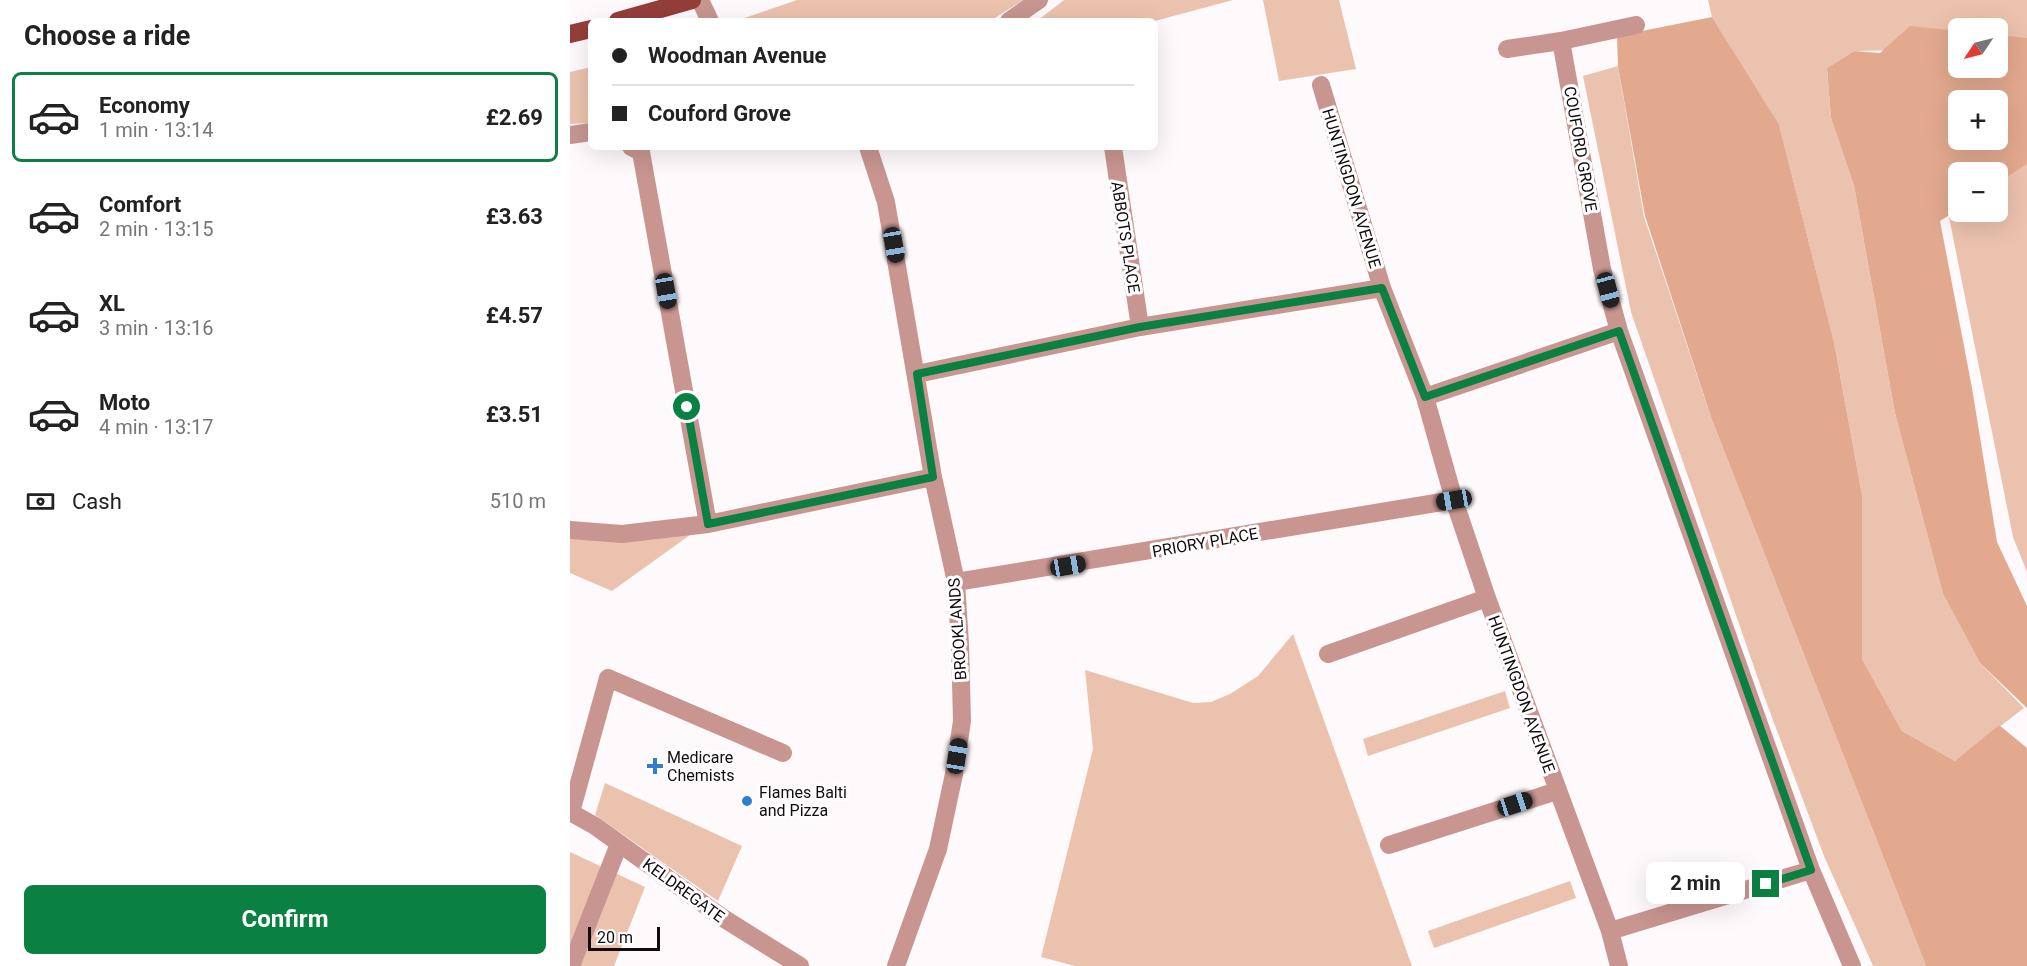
<!DOCTYPE html>
<html lang="en">
<head>
<meta charset="utf-8">
<style>
	body { margin:0; font-family:Roboto,sans-serif; background:#f2f2f2; color:#222; height:100vh; display:flex; flex-direction:column; font-size:22px; white-space:nowrap }
	* { box-sizing:border-box; margin:0 }
	p { font-size:20px; color:#767676 }
	.icon { flex:none; width:33px; height:33px; fill:none; stroke:currentColor; stroke-width:2; stroke-linecap:round; stroke-linejoin:round }
	.map { position:relative; flex:1; overflow:hidden }
	.sheet { display:flex; flex-direction:column; background:#fff; width:570px }
	.sheet>* { flex:none }
	.guide { position:absolute; left:18px; top:18px; width:570px; height:132px; border-radius:9px; box-shadow:0 6px 24px #0002; display:grid; align-content:center; height:132px; padding:0 24px; background:#fff }
	.needle { width:39px; rotate:235deg }
	.fabs { position:absolute; left:1378px; top:18px; display:grid; gap:12px }
	.fabs a { display:grid; place-items:center; width:60px; height:60px; border-radius:9px; background:#fff; box-shadow:0 6px 24px #0002; font-size:30px }
	.scale { position:absolute; left:18px; bottom:15px; width:72px; box-sizing:border-box; padding-left:6px; border:3px solid #130b0d; border-top:0; font-size:16px; line-height:21px; white-space:nowrap; color:#130b0d; -webkit-text-stroke:4px #fff; paint-order:stroke }
	.end { position:absolute; width:27px; height:27px; margin:-14px; border:8px solid #0b8043; background:#fff; box-shadow:0 0 0 3px #fff }
	.from { border-radius:50% }
	.bubble { position:absolute; height:42px; border-radius:9px; background:#fff; box-shadow:0 6px 24px #0002; font-size:20px; font-weight:700; line-height:42px; text-align:center }
	.car { position:absolute; width:18px; height:36px; margin:-18px -9px; border-radius:8px; box-shadow:0 0 4px 2px #0007; background:linear-gradient(#222 24%,#8ab4d8 0 40%,#222 0 76%,#8ab4d8 0 86%,#222 0) }
	.guide b { display:flex; align-items:center; gap:21px; height:57px; font-size:22px }
	.guide b+b { border-top:2px solid #e0e0e0 }
	.guide i { width:15px; height:15px; background:#222 }
	ul { padding:0; list-style:none }
	li { display:flex; align-items:center; gap:18px; height:90px; margin:0 12px 9px; padding:0 12px; border:3px solid transparent; border-radius:9px }
	li div { flex:1 }
	li b { display:block; font-size:22px }
	li em { font-style:normal; font-weight:700 }
	li.on { border-color:#0b8043 }
	li>.icon { width:54px; height:54px; stroke-width:1.5 }
	h2 { padding:0 24px; font-size:27px; line-height:72px }
	.pay { display:flex; align-items:center; gap:15px; height:66px; padding:0 24px; font-size:22px }
	.pay p { margin-inline-start:auto }
	.primary-button { display:flex; gap:12px; margin-top:auto; padding:12px 24px }
	.primary-button a { flex:1; height:69px; border-radius:9px; background:#0b8043; color:#fff; font-size:24px; font-weight:700; line-height:69px; text-align:center }
	main { display:flex; flex:1; min-height:0 }
	.map>svg:first-child { display:block }
	.green { fill:#ebc2ae }
	.forest { fill:#e2a98e; fill-rule:evenodd }
	.lines { fill:none; stroke-linecap:round; stroke-linejoin:round }
	.minor { stroke:#c89590; stroke-width:18 }
	.major { stroke:#943e3a; stroke-width:18 }
	.route { stroke:#0b8043; stroke-width:8 }
	.poi-dot { fill:#317ece; stroke:#fff; stroke-width:2 }
	.labels { text-anchor:middle; stroke-width:6; stroke-linejoin:round; paint-order:stroke }
	.street-label { font-size:16px; fill:#130b0d; stroke:#fff }
	.poi-label { font-size:16px; fill:#130b0d; stroke:#fff; text-anchor:start }
</style>
</head>
<body>
<main>
<section class="sheet">
<h2>Choose a ride</h2>
<ul>
<li class="on"><svg class="icon" aria-label="car" viewBox="0 0 24 24"><path d="M5 17H2v-5l4-1 3-4h7l3 4 3 1v5h-3M9 17h6M6 11h13"/><circle cx="7" cy="17" r="2"/><circle cx="17" cy="17" r="2"/></svg><div><b>Economy</b><p>1 min · 13:14</p></div><em>£2.69</em></li>
<li><svg class="icon" aria-label="car" viewBox="0 0 24 24"><path d="M5 17H2v-5l4-1 3-4h7l3 4 3 1v5h-3M9 17h6M6 11h13"/><circle cx="7" cy="17" r="2"/><circle cx="17" cy="17" r="2"/></svg><div><b>Comfort</b><p>2 min · 13:15</p></div><em>£3.63</em></li>
<li><svg class="icon" aria-label="car" viewBox="0 0 24 24"><path d="M5 17H2v-5l4-1 3-4h7l3 4 3 1v5h-3M9 17h6M6 11h13"/><circle cx="7" cy="17" r="2"/><circle cx="17" cy="17" r="2"/></svg><div><b>XL</b><p>3 min · 13:16</p></div><em>£4.57</em></li>
<li><svg class="icon" aria-label="car" viewBox="0 0 24 24"><path d="M5 17H2v-5l4-1 3-4h7l3 4 3 1v5h-3M9 17h6M6 11h13"/><circle cx="7" cy="17" r="2"/><circle cx="17" cy="17" r="2"/></svg><div><b>Moto</b><p>4 min · 13:17</p></div><em>£3.51</em></li>
</ul>
<div class="pay"><svg class="icon" aria-label="cash" viewBox="0 0 24 24"><path d="M3 7h18v10H3z"/><circle cx="12" cy="12" r="2"/></svg>Cash<p>510 m</p></div>
<div class="primary-button"><a>Confirm</a></div>
</section>
<div class="map">
<svg width="1457" height="966" viewBox="0 0 1457 966">
	<rect width="100%" height="100%" fill="#fef9fa"/>
	<!-- green -->
	<path class="green" d="M 227,0 L 453,0 L 420,21 L 166,21 Z
		M 494,0 L 663,0 L 585,21 L 467,21 Z
		M 693,0 L 769,0 L 786,69 L 709,81 Z
		M 1138,0 L 1457,0 L 1457,47 L 1428,48 L 1428,28 L 1389,28 L 1389,49 L 1284,51 L 1257,68 L 1261,118 L 1284,186 L 1325,413 L 1373,594 L 1410,663 L 1454,708 L 1385,761 L 1332,731 L 1292,659 L 1292,495 L 1264,342 L 1209,124 L 1142,17 Z
		M 1048,66 L 1074,217 L 1142,420 L 1356,966 L 1303,966 L 1254,856 L 1194,696 L 1061,312 L 1013,76 Z
		M 21,67 L 21,123 L 0,124 L 0,72 Z
		M 1457,162 L 1457,572 L 1443,537 L 1377,207 L 1389,200 L 1389,212 L 1428,212 L 1428,175 Z
		M 131,527 L 42,591 L 0,573 L 0,530 Z
		M 723,634 L 842,966 L 505,966 L 471,957 L 523,749 L 515,670 L 623,703 L 641,702 L 660,694 L 688,676 Z
		M 935,691 L 940,708 L 798,756 L 793,739 Z
		M 35,783 L 172,846 L 148,901 L 25,815 Z
		M 0,852 L 75,887 L 44,966 L 0,966 Z
		M 1000,881 L 1006,898 L 864,948 L 858,931 Z"/>
	<!-- forest -->
	<path class="forest" d="M 1142,17 L 1209,124 L 1264,342 L 1292,495 L 1292,659 L 1332,731 L 1385,761 L 1429,725 L 1457,748 L 1457,966 L 1356,966 L 1142,420 L 1075,216 L 1048,66 L 1047,36 Z
		M 1340,26 L 1389,31 L 1389,68 L 1428,68 L 1428,35 L 1457,38 L 1457,164 L 1428,183 L 1428,172 L 1389,172 L 1389,209 L 1370,221 L 1402,388 L 1427,542 L 1457,606 L 1457,708 L 1410,663 L 1373,594 L 1325,413 L 1284,186 L 1261,118 L 1257,68 L 1284,51 L 1310,53 ZM 1389,100 L 1428,100 L 1428,140 L 1389,140 Z"/>
	<g class="lines">
		<!-- minor -->
		<path class="minor" d="M 130,0 L 140,21
			M 439,21 L 469,0
			M 1066,25 L 991,41 L 1032,269 L 1049,331 L 1241,870
			M 937,49 L 991,41
			M 751,85 L 812,288 L 855,397 L 884,500 L 917,598 L 1040,931 L 1049,966
			M 0,135 L 21,132
			M 61,147 L 71,152 L 138,524
			M 298,147 L 316,202 L 363,477 L 386,582 L 390,644 L 392,721 L 384,774 L 368,849 L 326,966
			M 543,147 L 570,327
			M 347,374 L 570,327 L 812,288
			M 855,397 L 1049,331
			M 0,530 L 52,534 L 138,524 L 363,477
			M 386,582 L 884,500
			M 758,654 L 917,598
			M 0,812 L 25,826 L 153,918 L 230,966
			M 1,812 L 38,678 L 213,753
			M 819,845 L 987,791
			M 1040,931 L 1241,870 L 1282,966
			M 1,966 L 49,844"/>
		<!-- major -->
		<path class="major" d="M 48,21 L 122,0
			M 0,34 L 21,29"/>
	</g>
	<g class="lines">
		<!-- route -->
		<path class="route" d="M 117,407 L 138,524 L 363,477 L 347,374 L 570,327 L 812,288 L 855,397 L 1049,331 L 1241,870 L 1196,884"/>
	</g>
	<!-- markers -->
	<g class="poi-dot">
		<path d="M82 757h6v6h6v6h-6v6h-6v-6h-6v-6h6z"/>
		<circle cx="177" cy="801" r="6"/>
	</g>
	<g class="labels">
		<!-- street labels -->
		<g class="street-label">
			<text transform="translate(1011 149) rotate(80)" y="6">COUFORD GROVE</text>
			<text transform="translate(782 188) rotate(73)" y="6">HUNTINGDON AVENUE</text>
			<text transform="translate(556 237) rotate(81)" y="6">ABBOTS PLACE</text>
			<text transform="translate(635 542) rotate(-10)" y="6">PRIORY PLACE</text>
			<text transform="translate(387 629) rotate(-94)" y="6">BROOKLANDS</text>
			<text transform="translate(952 694) rotate(70)" y="6">HUNTINGDON AVENUE</text>
			<text transform="translate(114 890) rotate(36)" y="6">KELDREGATE</text>
		</g>
		<!-- poi labels -->
		<g class="poi-label">
			<text x="97" y="763">Medicare<tspan x="97" dy="18">Chemists</tspan></text>
			<text x="189" y="798">Flames Balti<tspan x="189" dy="18">and Pizza</tspan></text>
		</g>
	</g>
</svg>
<div class="fabs">
<a><svg class="needle" viewBox="-14 -14 28 28"><path d="M0-13l5 13h-10z" fill="#e53935"/><path d="M0 13l5-13h-10z" fill="#767676"/></svg></a>
<a>+</a>
<a>−</a>
</div>
<div class="scale">20 m</div>
<i class="end from" style="left:117px;top:407px"></i>
<i class="end" style="left:1196px;top:884px"></i>
<div class="bubble" style="left:1076px;top:862px;width:99px">2 min</div>
<i class="car" style="left:324px;top:245px;rotate:170deg"></i>
<i class="car" style="left:1038px;top:290px;rotate:165deg"></i>
<i class="car" style="left:96px;top:291px;rotate:170deg"></i>
<i class="car" style="left:884px;top:500px;rotate:260deg"></i>
<i class="car" style="left:498px;top:566px;rotate:80deg"></i>
<i class="car" style="left:387px;top:756px;rotate:9deg"></i>
<i class="car" style="left:945px;top:804px;rotate:72deg"></i>
<div class="guide">
<b><i class="from"></i>Woodman Avenue</b>
<b><i></i>Couford Grove</b>
</div>
</div>
</main>
</body>
</html>
